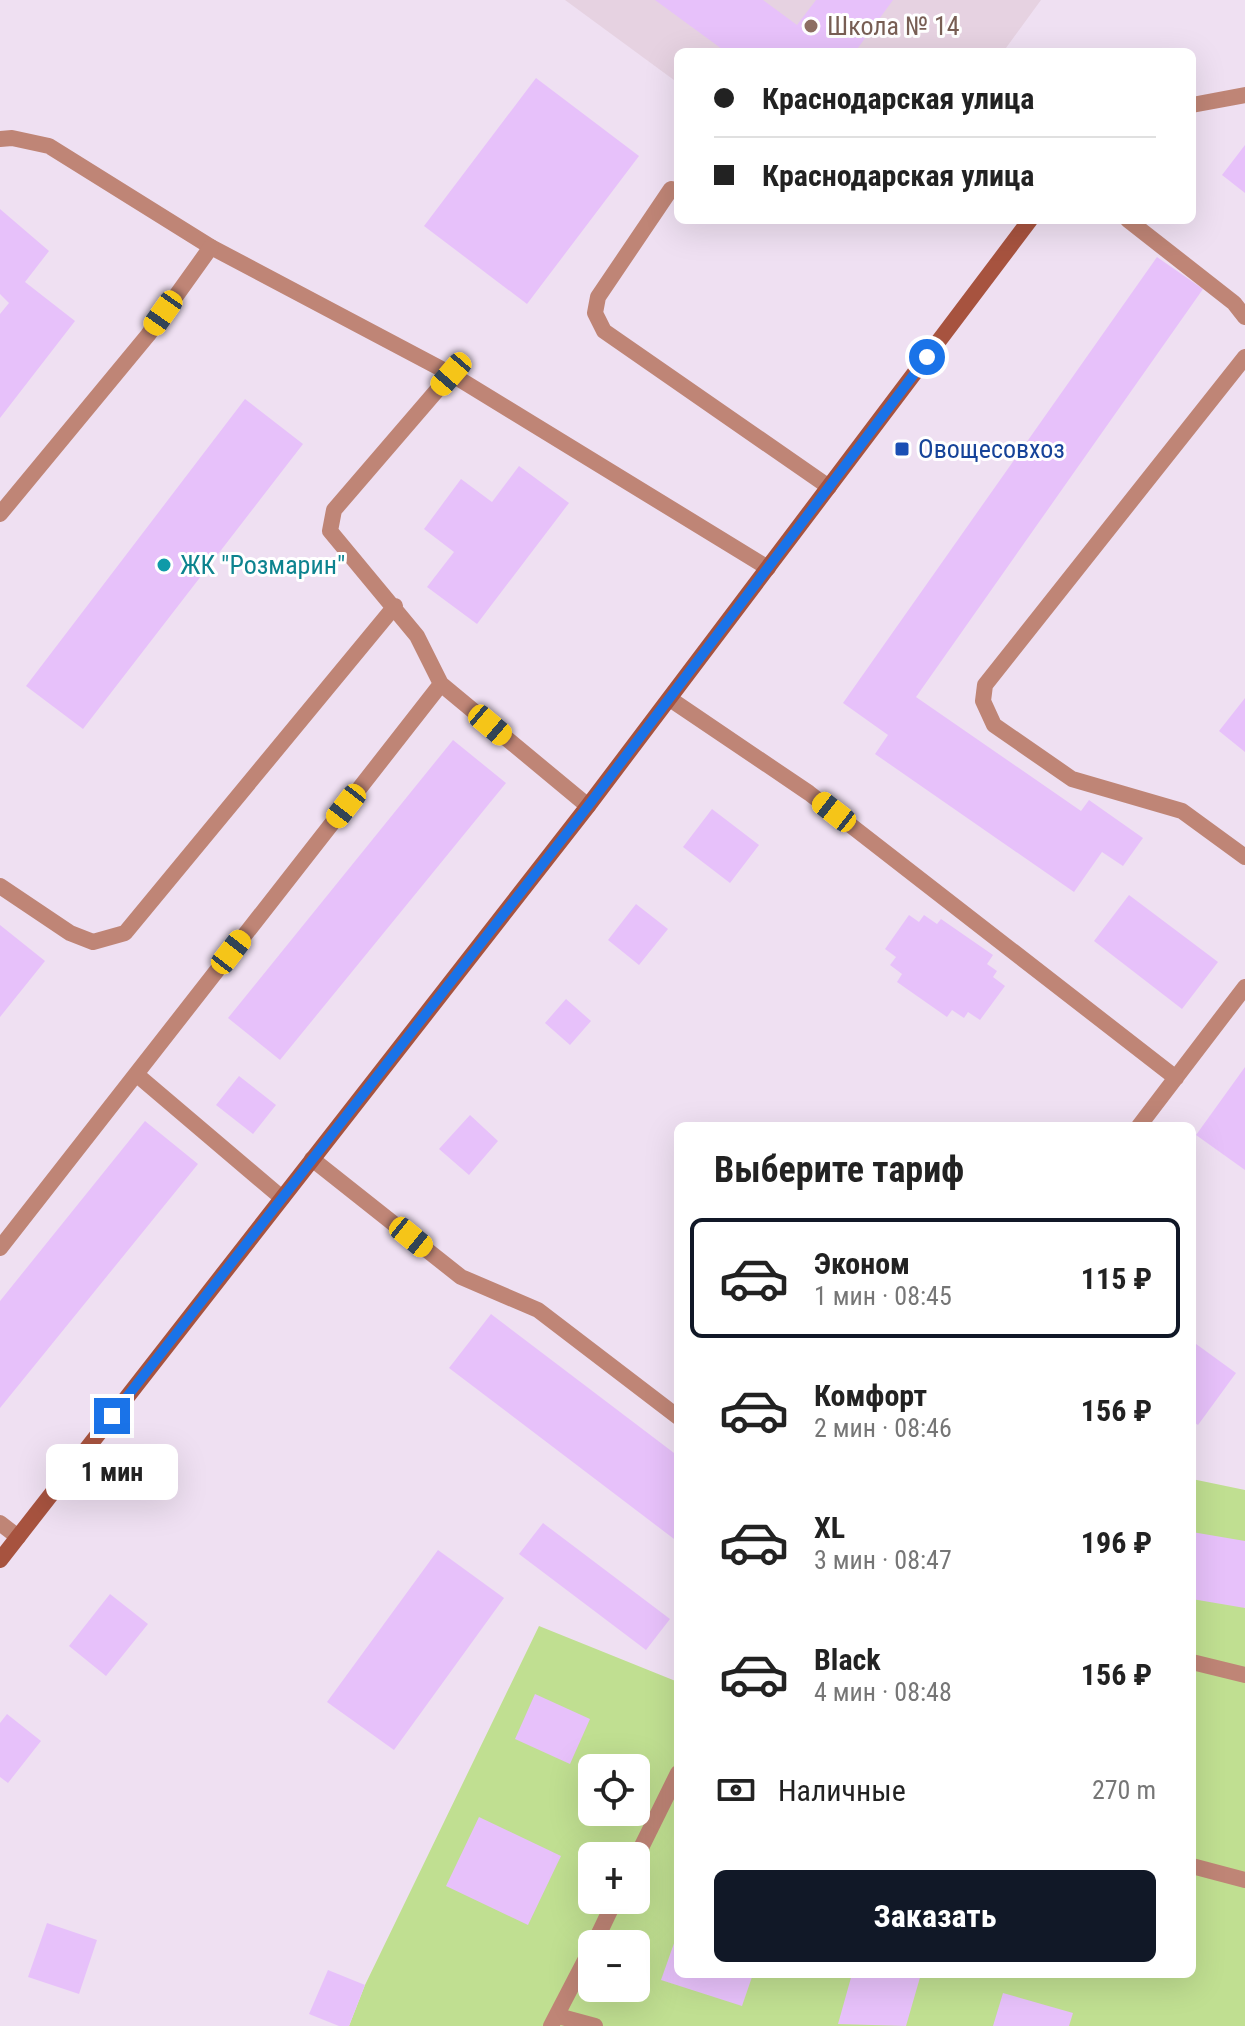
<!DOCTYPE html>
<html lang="ru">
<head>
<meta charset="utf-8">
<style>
	body { margin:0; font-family:"Roboto Condensed",sans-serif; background:#f2f2f2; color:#222; height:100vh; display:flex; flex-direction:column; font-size:30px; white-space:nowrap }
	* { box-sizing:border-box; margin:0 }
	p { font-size:26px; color:#767676 }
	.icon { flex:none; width:44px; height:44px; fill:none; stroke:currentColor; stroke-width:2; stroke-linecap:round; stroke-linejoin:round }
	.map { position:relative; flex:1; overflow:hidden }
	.sheet { position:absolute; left:674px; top:1122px; width:522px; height:856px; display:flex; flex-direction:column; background:#fff; border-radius:12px; box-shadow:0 8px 32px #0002 }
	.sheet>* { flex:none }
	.guide { position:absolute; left:674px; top:48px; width:522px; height:176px; border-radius:12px; box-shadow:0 8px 32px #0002; display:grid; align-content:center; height:176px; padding:0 40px; background:#fff }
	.buttons { position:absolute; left:578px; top:1754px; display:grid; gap:16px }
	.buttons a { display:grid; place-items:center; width:72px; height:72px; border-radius:12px; background:#fff; box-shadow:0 8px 32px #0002; font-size:40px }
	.end { position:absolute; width:36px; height:36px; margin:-18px; border:10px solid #1a73e8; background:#fff; box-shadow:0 0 0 4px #fff }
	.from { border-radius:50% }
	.bubble { position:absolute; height:56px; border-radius:12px; background:#fff; box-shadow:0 8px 32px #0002; font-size:26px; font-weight:700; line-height:56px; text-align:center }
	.car { position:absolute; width:24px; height:48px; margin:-24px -12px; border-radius:10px; box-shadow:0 0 6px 2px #0007; background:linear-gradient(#f5c518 24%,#345 0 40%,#f5c518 0 76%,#345 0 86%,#f5c518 0) }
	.guide b { display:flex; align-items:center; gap:28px; height:76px; font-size:30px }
	.guide b+b { border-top:2px solid #e0e0e0 }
	.guide i { width:20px; height:20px; background:#222 }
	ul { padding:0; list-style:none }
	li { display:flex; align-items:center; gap:24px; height:120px; margin:0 16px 12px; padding:0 24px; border:4px solid transparent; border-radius:12px }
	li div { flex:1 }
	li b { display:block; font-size:30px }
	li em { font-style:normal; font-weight:700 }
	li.current { border-color:#111827 }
	li>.icon { width:72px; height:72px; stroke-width:1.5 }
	h2 { padding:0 40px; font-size:36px; line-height:96px }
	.pay { display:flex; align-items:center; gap:20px; height:88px; padding:0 40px; font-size:30px }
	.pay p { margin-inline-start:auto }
	.button { display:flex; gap:16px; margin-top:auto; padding:16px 40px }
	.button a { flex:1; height:92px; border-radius:12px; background:#111827; color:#fff; font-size:32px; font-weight:700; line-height:92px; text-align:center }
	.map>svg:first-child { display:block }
	.education { fill:#e6d2e1 }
	.green { fill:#c0df91; fill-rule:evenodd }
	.building { fill:#e7c1fa }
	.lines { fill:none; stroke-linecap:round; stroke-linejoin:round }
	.service { stroke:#bf8576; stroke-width:16 }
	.minor { stroke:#bf8576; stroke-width:16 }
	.tertiary { stroke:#bf8576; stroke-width:16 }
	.secondary { stroke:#a7533f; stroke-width:16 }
	.route { stroke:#1a73e8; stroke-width:10 }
	.education-dot { fill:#8d6e63; stroke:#fff; stroke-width:3 }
	.transit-dot { fill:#1a4fb4; stroke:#fff; stroke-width:3 }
	.culture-dot { fill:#0f9aa8; stroke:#fff; stroke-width:3 }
	.labels { text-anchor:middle; stroke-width:6; stroke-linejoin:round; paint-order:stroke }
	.education-label { font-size:26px; fill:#785e54; stroke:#fff; text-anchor:start }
	.transit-label { font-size:26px; fill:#164399; stroke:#fff; text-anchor:start }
	.culture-label { font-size:26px; fill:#0d838f; stroke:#fff; text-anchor:start }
</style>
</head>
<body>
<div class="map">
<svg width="1245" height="2026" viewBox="0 0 1245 2026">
	<rect width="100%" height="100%" fill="#efe0f2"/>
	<!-- education -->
	<path class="education" d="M 565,0 L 1041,0 L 1003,52 L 678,52 L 678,83 Z"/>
	<!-- green -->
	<path class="green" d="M 1192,1479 L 1245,1490 L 1245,2026 L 349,2026 L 365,1985 L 539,1626 L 678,1682 L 678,1974 L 1192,1974 ZM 592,1768 L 636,1768 L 636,1812 L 592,1812 ZM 592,1856 L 636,1856 L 636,1900 L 592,1900 ZM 592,1944 L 636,1944 L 636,1988 L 592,1988 Z"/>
	<!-- building -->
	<path class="building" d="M 655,0 L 763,0 L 797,25 L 816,0 L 893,0 L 855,52 L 726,52 Z
		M 536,78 L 639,156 L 527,304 L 424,226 Z
		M 1245,145 L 1245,193 L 1222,175 Z
		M 0,209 L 49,251 L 25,282 L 75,321 L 0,418 L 0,314 L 9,303 L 0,294 Z
		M 1157,257 L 1203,289 L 916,697 L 1081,811 L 1089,800 L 1143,838 L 1123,866 L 1102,852 L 1074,892 L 875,754 L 888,735 L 843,703 Z
		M 245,399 L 303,444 L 83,729 L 26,686 Z
		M 519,466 L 569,503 L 477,624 L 427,587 L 454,552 L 424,529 L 461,479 L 492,502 Z
		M 1245,698 L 1245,752 L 1219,731 Z
		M 453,740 L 506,783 L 280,1060 L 228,1018 Z
		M 712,809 L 759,845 L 730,883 L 683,847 Z
		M 1129,895 L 1218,962 L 1182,1009 L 1094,941 Z
		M 636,904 L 668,929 L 639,965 L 608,940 Z
		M 909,915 L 919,922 L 924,915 L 937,924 L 941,919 L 993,955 L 987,964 L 997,971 L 993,977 L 1005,986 L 980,1020 L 968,1012 L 964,1018 L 952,1010 L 947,1017 L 897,982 L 902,974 L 890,965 L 896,957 L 885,949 Z
		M 0,925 L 45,961 L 0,1017 Z
		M 566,999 L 591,1021 L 570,1045 L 545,1023 Z
		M 1245,1067 L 1245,1170 L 1196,1135 Z
		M 239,1076 L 276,1105 L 253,1134 L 216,1105 Z
		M 470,1115 L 498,1141 L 469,1175 L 439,1149 Z
		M 145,1121 L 198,1164 L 0,1408 L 0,1301 Z
		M 491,1314 L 678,1456 L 678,1542 L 449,1368 Z
		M 1192,1341 L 1236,1373 L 1198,1425 L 1192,1421 Z
		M 543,1523 L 670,1619 L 646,1650 L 519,1554 Z
		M 1192,1532 L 1245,1541 L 1245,1608 L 1192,1599 Z
		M 438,1550 L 504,1598 L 394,1750 L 327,1702 Z
		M 110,1594 L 148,1624 L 106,1676 L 69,1646 Z
		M 535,1694 L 590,1719 L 570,1764 L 515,1739 Z
		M 7,1714 L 41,1741 L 8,1783 L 0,1777 L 0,1723 Z
		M 479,1817 L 561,1856 L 528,1925 L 446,1886 Z
		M 47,1923 L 97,1940 L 79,1994 L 28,1977 Z
		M 678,1932 L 678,1974 L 753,1974 L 742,2006 L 661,1980 Z
		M 328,1970 L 365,1985 L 349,2026 L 339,2026 L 309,2014 Z
		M 852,1974 L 921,1974 L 906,2026 L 838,2024 Z
		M 1003,1993 L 1073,2013 L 1069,2026 L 993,2026 Z"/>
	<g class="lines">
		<!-- service -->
		<path class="service" d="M 0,139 L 12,138 L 49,146 L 211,247 L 451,374 L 768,568
			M 671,189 L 598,297 L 595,313 L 604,331 L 829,487
			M 1128,220 L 1234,303 L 1245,317
			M 1245,357 L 985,685 L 983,701 L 994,725 L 1072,779 L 1182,811 L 1245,857
			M 441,684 L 417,636 L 330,531 L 334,510 L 451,374
			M 670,699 L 809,793 L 1176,1078
			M 0,886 L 70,933 L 93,942 L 125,933 L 395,606
			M 136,1074 L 282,1198
			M 1139,1126 L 1245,987
			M 312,1159 L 461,1277 L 538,1310 L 678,1417
			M 0,1248 L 441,684 L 588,806
			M 0,1523 L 18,1537
			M 1192,1662 L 1245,1675
			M 636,1858 L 678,1773
			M 1192,1866 L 1245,1880
			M 594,1944 L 615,1900
			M 558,2016 L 595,2026
			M 551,2026 L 592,1947"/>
		<!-- minor -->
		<path class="minor" d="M 0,514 L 148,335 L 211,247"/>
		<!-- tertiary -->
		<path class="tertiary" d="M 1192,105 L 1245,95"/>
		<!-- secondary -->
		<path class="secondary" d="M 0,1560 L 588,806 L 1030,220"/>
	</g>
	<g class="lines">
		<!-- route -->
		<path class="route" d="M 112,1416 L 588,806 L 927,357"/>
	</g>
	<!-- markers -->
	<circle class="education-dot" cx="811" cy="26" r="8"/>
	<rect class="transit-dot" x="894" y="441" width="16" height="16" rx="4"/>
	<circle class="culture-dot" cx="164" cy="565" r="8"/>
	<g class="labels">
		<!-- education labels -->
		<g class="education-label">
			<text x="827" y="35">Школа № 14</text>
		</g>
		<!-- transit labels -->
		<g class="transit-label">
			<text x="918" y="458">Овощесовхоз</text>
		</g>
		<!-- culture labels -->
		<g class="culture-label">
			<text x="180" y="574">ЖК "Розмарин"</text>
		</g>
	</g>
</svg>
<div class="buttons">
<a><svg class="icon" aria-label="locate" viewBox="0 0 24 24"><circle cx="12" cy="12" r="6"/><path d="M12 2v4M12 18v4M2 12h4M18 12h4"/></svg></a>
<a>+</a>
<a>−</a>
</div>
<i class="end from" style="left:927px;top:357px"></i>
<i class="end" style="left:112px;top:1416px"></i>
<div class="bubble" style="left:46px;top:1444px;width:132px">1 мин</div>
<i class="car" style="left:163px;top:313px;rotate:215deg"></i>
<i class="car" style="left:451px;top:374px;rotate:221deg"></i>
<i class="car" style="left:490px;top:725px;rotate:130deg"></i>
<i class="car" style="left:346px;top:806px;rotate:218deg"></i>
<i class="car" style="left:834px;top:812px;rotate:308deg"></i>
<i class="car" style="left:231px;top:952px;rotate:38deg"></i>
<i class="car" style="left:411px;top:1237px;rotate:129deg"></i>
<div class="guide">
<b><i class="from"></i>Краснодарская улица</b>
<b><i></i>Краснодарская улица</b>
</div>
<section class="sheet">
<h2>Выберите тариф</h2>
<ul>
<li class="current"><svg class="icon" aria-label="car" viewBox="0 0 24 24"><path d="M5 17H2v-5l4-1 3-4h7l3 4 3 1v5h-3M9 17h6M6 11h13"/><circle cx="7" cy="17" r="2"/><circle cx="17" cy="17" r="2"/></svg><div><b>Эконом</b><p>1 мин · 08:45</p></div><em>115 ₽</em></li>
<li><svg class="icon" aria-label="car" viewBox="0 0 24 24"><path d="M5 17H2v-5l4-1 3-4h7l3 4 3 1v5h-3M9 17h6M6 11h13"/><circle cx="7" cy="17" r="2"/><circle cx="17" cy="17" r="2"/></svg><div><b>Комфорт</b><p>2 мин · 08:46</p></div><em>156 ₽</em></li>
<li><svg class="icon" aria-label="car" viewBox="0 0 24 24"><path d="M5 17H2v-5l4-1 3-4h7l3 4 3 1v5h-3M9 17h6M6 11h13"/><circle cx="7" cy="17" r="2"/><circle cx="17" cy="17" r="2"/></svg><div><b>XL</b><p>3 мин · 08:47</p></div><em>196 ₽</em></li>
<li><svg class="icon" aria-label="car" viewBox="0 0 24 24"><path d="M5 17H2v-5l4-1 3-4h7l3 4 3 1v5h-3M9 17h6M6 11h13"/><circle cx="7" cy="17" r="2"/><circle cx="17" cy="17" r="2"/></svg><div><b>Black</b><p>4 мин · 08:48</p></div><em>156 ₽</em></li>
</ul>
<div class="pay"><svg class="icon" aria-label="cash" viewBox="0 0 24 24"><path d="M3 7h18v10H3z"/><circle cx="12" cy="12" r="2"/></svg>Наличные<p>270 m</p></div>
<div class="button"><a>Заказать</a></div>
</section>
</div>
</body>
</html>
